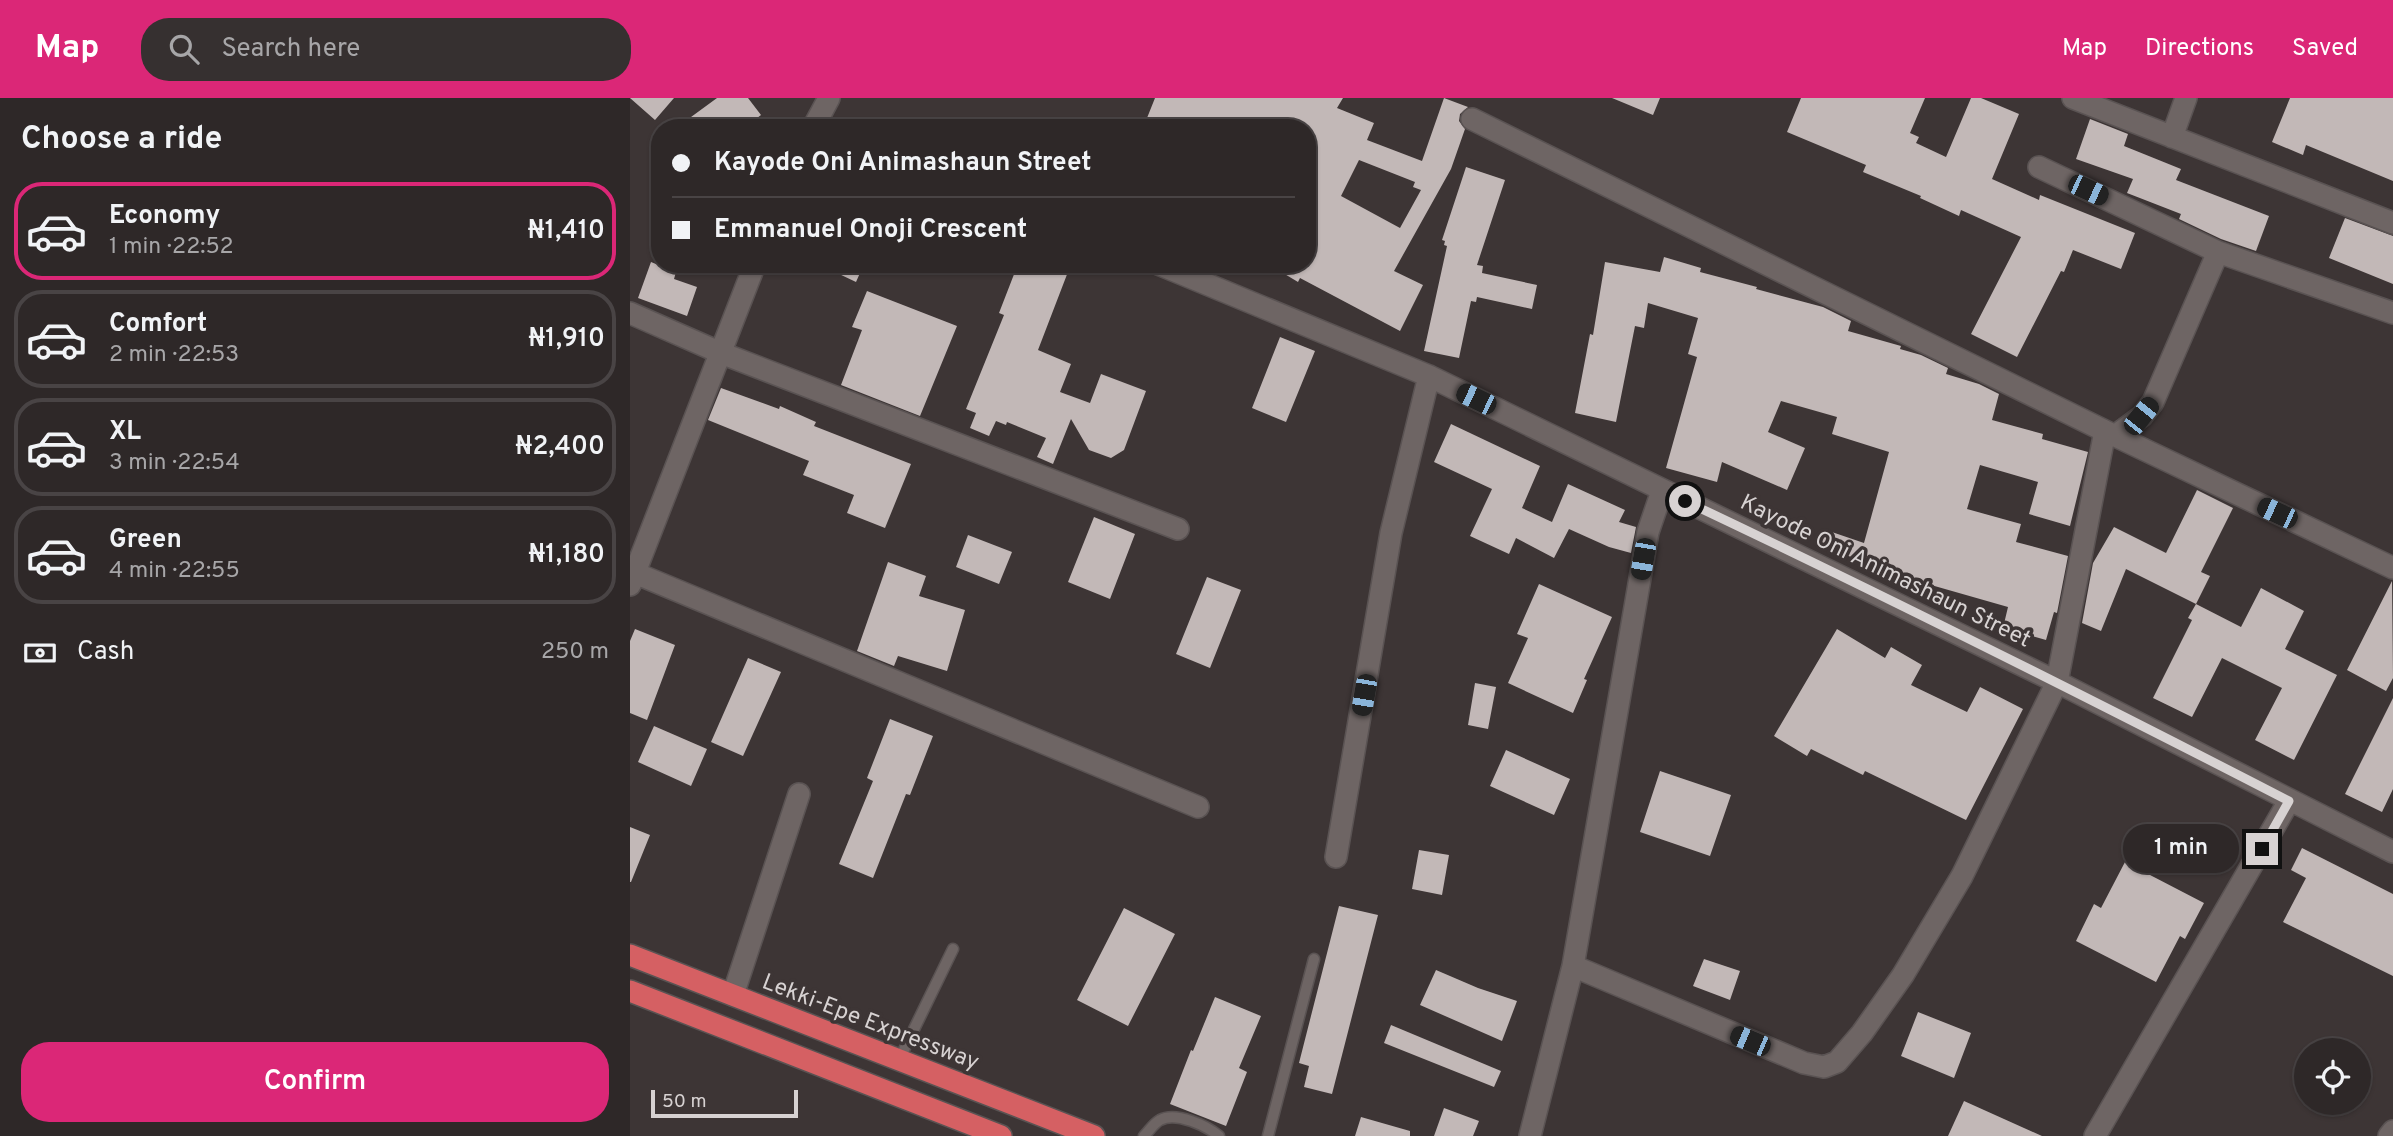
<!DOCTYPE html>
<html lang="en">
<head>
<meta charset="utf-8">
<style>
	body { margin:0; font-family:Overpass,sans-serif; background:#363030; color:#f1f3f6; height:100vh; display:flex; flex-direction:column; font-size:26px; white-space:nowrap }
	* { box-sizing:border-box; margin:0 }
	p { font-size:23px; color:#a7a6a8 }
	.icon { flex:none; width:38px; height:38px; fill:none; stroke:currentColor; stroke-width:2; stroke-linecap:round; stroke-linejoin:round }
	.map { position:relative; flex:1; overflow:hidden }
	.drawer { display:flex; flex-direction:column; background:#2e2828; width:630px }
	.drawer>* { flex:none }
	.hud { position:absolute; left:21px; top:21px; width:665px; height:154px; border-radius:28px; box-shadow:0 2px 5px #0004,0 0 0 2px #494445; display:grid; align-content:center; height:154px; padding:0 21px; background:#2e2828 }
	.buttons { position:absolute; left:1664px; top:940px; display:grid; gap:14px }
	.buttons a { display:grid; place-items:center; width:77px; height:77px; border-radius:50%; background:#2e2828; box-shadow:0 2px 5px #0004,0 0 0 2px #494445; font-size:35px }
	.scale { position:absolute; left:21px; bottom:18px; width:147px; box-sizing:border-box; padding-left:7px; border:4px solid #d7d2d2; border-top:0; font-size:19px; line-height:24px; white-space:nowrap; color:#d7d2d2; -webkit-text-stroke:5px #3d3535; paint-order:stroke }
	.end { position:absolute; width:32px; height:32px; margin:-16px; border:9px solid #d7d2d2; background:#111; box-shadow:0 0 0 4px #111 }
	.from { border-radius:50% }
	.bubble { position:absolute; height:49px; border-radius:24px; background:#2e2828; box-shadow:0 2px 5px #0004,0 0 0 2px #494445; font-size:23px; font-weight:600; line-height:49px; text-align:center }
	.car { position:absolute; width:21px; height:42px; margin:-21px -10px; border-radius:9px; box-shadow:0 0 5px 2px #0007; background:linear-gradient(#222 24%,#8ab4d8 0 40%,#222 0 76%,#8ab4d8 0 86%,#222 0) }
	.hud b { display:flex; align-items:center; gap:24px; height:66px; font-size:26px }
	.hud b+b { border-top:2px solid #494445 }
	.hud i { width:18px; height:18px; background:#f1f3f6 }
	ul { padding:0; list-style:none }
	li { display:flex; align-items:center; gap:21px; height:98px; margin:0 14px 10px; padding:0 7px; border:4px solid #494445; border-radius:28px }
	li div { flex:1 }
	li b { display:block; font-size:26px }
	li em { font-style:normal; font-weight:600 }
	li.on { border-color:#db2777 }
	li>.icon { width:63px; height:63px; stroke-width:1.5 }
	h2 { padding:0 21px; font-size:32px; line-height:84px }
	.pay { display:flex; align-items:center; gap:18px; height:77px; padding:0 21px; font-size:26px }
	.pay p { margin-inline-start:auto }
	.button { display:flex; gap:14px; margin-top:auto; padding:14px 21px }
	.button a { flex:1; height:80px; border-radius:28px; background:#db2777; color:#fff; font-size:28px; font-weight:600; line-height:80px; text-align:center }
	header { display:flex; align-items:center; gap:42px; box-sizing:border-box; height:98px; padding:0 35px; background:#db2777; color:#fff }
	header strong { font-size:33px }
	nav { display:flex; gap:38px; margin-inline-start:auto; font-size:24px }
	.search { width:490px; height:63px; background:#363030; display:flex; align-items:center; gap:18px; box-sizing:border-box; padding:0 24px; border-radius:28px; color:#a7a6a8; font-size:26px }
	main { display:flex; flex:1; min-height:0 }
	.map>svg:first-child { display:block }
	.building { fill:#c2b8b7; fill-rule:evenodd }
	.lines { fill:none; stroke-linecap:round; stroke-linejoin:round }
	.lane-casing { stroke:#5a5353; stroke-width:13 }
	.street-casing { stroke:#5a5353; stroke-width:24 }
	.highway-casing { stroke:#5a5353; stroke-width:24 }
	.lane { stroke:#6e6564; stroke-width:10 }
	.street { stroke:#6e6564; stroke-width:21 }
	.highway { stroke:#d56063; stroke-width:21 }
	.route { stroke:#d7d2d2; stroke-width:9 }
	.labels { text-anchor:middle; stroke-width:7; stroke-linejoin:round; paint-order:stroke }
	.street-label { font-size:23px; fill:#d7d2d2; stroke:#3d3535 }
</style>
</head>
<body>
<header>
<strong>Map</strong>
<div class="search"><svg class="icon" aria-label="search" viewBox="0 0 24 24"><circle cx="10" cy="10" r="6"/><path d="M15 15l6 6"/></svg>Search here</div>
<nav><a>Map</a><a>Directions</a><a>Saved</a></nav>
</header>
<main>
<section class="drawer">
<h2>Choose a ride</h2>
<ul>
<li class="on"><svg class="icon" aria-label="car" viewBox="0 0 24 24"><path d="M5 17H2v-5l4-1 3-4h7l3 4 3 1v5h-3M9 17h6M6 11h13"/><circle cx="7" cy="17" r="2"/><circle cx="17" cy="17" r="2"/></svg><div><b>Economy</b><p>1 min · 22:52</p></div><em>₦1,410</em></li>
<li><svg class="icon" aria-label="car" viewBox="0 0 24 24"><path d="M5 17H2v-5l4-1 3-4h7l3 4 3 1v5h-3M9 17h6M6 11h13"/><circle cx="7" cy="17" r="2"/><circle cx="17" cy="17" r="2"/></svg><div><b>Comfort</b><p>2 min · 22:53</p></div><em>₦1,910</em></li>
<li><svg class="icon" aria-label="car" viewBox="0 0 24 24"><path d="M5 17H2v-5l4-1 3-4h7l3 4 3 1v5h-3M9 17h6M6 11h13"/><circle cx="7" cy="17" r="2"/><circle cx="17" cy="17" r="2"/></svg><div><b>XL</b><p>3 min · 22:54</p></div><em>₦2,400</em></li>
<li><svg class="icon" aria-label="car" viewBox="0 0 24 24"><path d="M5 17H2v-5l4-1 3-4h7l3 4 3 1v5h-3M9 17h6M6 11h13"/><circle cx="7" cy="17" r="2"/><circle cx="17" cy="17" r="2"/></svg><div><b>Green</b><p>4 min · 22:55</p></div><em>₦1,180</em></li>
</ul>
<div class="pay"><svg class="icon" aria-label="cash" viewBox="0 0 24 24"><path d="M3 7h18v10H3z"/><circle cx="12" cy="12" r="2"/></svg>Cash<p>250 m</p></div>
<div class="button"><a>Confirm</a></div>
</section>
<div class="map">
<svg width="1763" height="1038" viewBox="0 0 1763 1038">
	<rect width="100%" height="100%" fill="#3d3535"/>
	<!-- building -->
	<path class="building" d="M 0,0 L 44,0 L 25,22 Z
		M 87,0 L 118,0 L 131,17 L 114,30 L 46,30 Z
		M 525,0 L 713,0 L 707,10 L 744,25 L 737,42 L 792,63 L 814,0 L 838,9 L 830,16 L 829,23 L 835,31 L 821,71 L 764,173 L 793,187 L 770,233 L 670,180 L 668,184 L 638,166 L 677,166 L 677,67 L 683,56 L 677,52 L 677,30 L 635,30 L 616,19 L 612,30 L 513,30 ZM 729,62 L 785,84 L 783,89 L 791,92 L 770,130 L 711,98 Z
		M 982,0 L 1030,0 L 1023,17 Z
		M 1171,0 L 1295,0 L 1280,35 L 1289,39 L 1286,45 L 1316,59 L 1341,0 L 1351,0 L 1389,16 L 1362,81 L 1409,102 L 1410,97 L 1505,135 L 1491,171 L 1443,152 L 1434,174 L 1431,173 L 1387,259 L 1341,236 L 1391,139 L 1331,112 L 1329,118 L 1290,100 L 1291,98 L 1233,74 L 1236,67 L 1157,34 Z
		M 1660,0 L 1763,0 L 1763,83 L 1676,47 L 1673,57 L 1642,44 Z
		M 1460,21 L 1498,36 L 1494,48 L 1551,71 L 1546,82 L 1639,118 L 1626,153 L 1591,141 L 1549,121 L 1551,116 L 1497,95 L 1503,81 L 1446,61 Z
		M 836,69 L 875,82 L 847,167 L 853,168 L 852,175 L 907,187 L 902,211 L 847,199 L 846,204 L 841,203 L 829,260 L 794,253 L 817,148 L 814,147 L 815,143 L 812,142 Z
		M 1715,120 L 1763,138 L 1763,186 L 1699,160 Z
		M 1034,159 L 1071,170 L 1070,174 L 1127,189 L 1126,191 L 1193,209 L 1221,223 L 1218,233 L 1271,248 L 1270,251 L 1291,257 L 1318,270 L 1316,276 L 1349,286 L 1369,296 L 1362,322 L 1413,336 L 1412,341 L 1458,354 L 1440,428 L 1399,416 L 1408,384 L 1350,367 L 1337,411 L 1391,426 L 1386,444 L 1438,458 L 1427,515 L 1424,514 L 1416,542 L 1373,530 L 1378,509 L 1280,481 L 1278,487 L 1241,474 L 1244,467 L 1190,448 L 1196,432 L 1234,445 L 1259,354 L 1202,336 L 1207,319 L 1151,303 L 1138,334 L 1175,350 L 1157,392 L 1092,364 L 1087,384 L 1036,370 L 1067,259 L 1058,256 L 1068,220 L 1018,205 L 1014,230 L 1005,228 L 986,324 L 945,315 L 960,236 L 963,237 L 975,164 L 1030,174 Z
		M 21,164 L 46,174 L 44,181 L 67,189 L 57,218 L 8,200 Z
		M 188,166 L 234,166 L 226,184 Z
		M 388,166 L 441,166 L 408,252 L 441,266 L 430,294 L 460,305 L 471,276 L 516,293 L 494,352 L 481,360 L 459,352 L 441,321 L 423,366 L 407,359 L 416,340 L 377,324 L 376,327 L 366,323 L 359,338 L 340,330 L 346,315 L 336,311 L 374,217 L 369,215 Z
		M 237,193 L 327,228 L 290,318 L 211,287 L 232,232 L 222,229 Z
		M 650,239 L 685,253 L 656,324 L 622,310 Z
		M 91,290 L 149,311 L 150,308 L 186,324 L 184,328 L 281,366 L 255,430 L 217,415 L 224,397 L 173,377 L 179,363 L 78,322 Z
		M 821,326 L 910,368 L 892,410 L 922,424 L 938,386 L 995,412 L 989,424 L 1006,429 L 1001,455 L 979,449 L 939,431 L 924,460 L 886,440 L 879,456 L 840,438 L 862,391 L 804,364 Z
		M 1567,392 L 1603,410 L 1571,474 L 1580,478 L 1566,506 L 1496,471 L 1471,533 L 1452,525 L 1463,465 L 1484,429 L 1536,455 Z
		M 464,419 L 505,436 L 480,501 L 438,484 Z
		M 338,437 L 382,454 L 369,486 L 326,469 Z
		M 258,464 L 296,478 L 289,498 L 335,512 L 317,573 L 268,558 L 264,568 L 227,553 Z
		M 577,479 L 611,492 L 580,570 L 546,556 Z
		M 1762,483 L 1763,580 L 1756,593 L 1717,572 Z
		M 909,486 L 982,519 L 954,581 L 957,582 L 943,615 L 878,585 L 898,540 L 887,536 Z
		M 1631,490 L 1674,513 L 1655,551 L 1707,577 L 1664,662 L 1625,642 L 1652,590 L 1592,560 L 1562,619 L 1523,600 L 1562,522 L 1558,520 L 1566,506 L 1611,529 Z
		M 5,531 L 45,547 L 17,622 L 0,615 L 0,543 Z
		M 1207,531 L 1255,560 L 1261,549 L 1292,567 L 1281,587 L 1337,614 L 1350,589 L 1393,611 L 1336,722 L 1235,673 L 1233,677 L 1181,651 L 1177,658 L 1144,638 Z
		M 118,560 L 151,574 L 113,658 L 81,644 Z
		M 845,585 L 866,589 L 858,631 L 838,627 Z
		M 1763,600 L 1763,691 L 1752,714 L 1715,696 Z
		M 260,621 L 303,638 L 280,697 L 276,696 L 243,780 L 209,766 L 243,683 L 237,680 Z
		M 24,628 L 77,651 L 61,688 L 8,664 Z
		M 876,652 L 940,681 L 924,717 L 860,688 Z
		M 1030,673 L 1101,697 L 1080,758 L 1010,734 Z
		M 0,729 L 20,737 L 1,784 L 0,784 Z
		M 1672,750 L 1763,796 L 1763,878 L 1653,824 L 1676,780 L 1661,772 Z
		M 789,752 L 819,757 L 812,797 L 782,791 Z
		M 1495,764 L 1574,805 L 1555,841 L 1550,838 L 1526,884 L 1446,843 L 1464,806 L 1471,810 Z
		M 709,808 L 748,817 L 702,996 L 674,989 L 679,968 L 669,965 Z
		M 494,810 L 545,836 L 498,928 L 447,902 Z
		M 1074,861 L 1110,873 L 1100,902 L 1063,888 Z
		M 806,872 L 848,890 L 887,903 L 872,943 L 790,907 Z
		M 585,899 L 631,918 L 609,970 L 617,974 L 596,1028 L 540,1006 L 561,952 L 563,953 Z
		M 1288,914 L 1341,935 L 1324,980 L 1271,958 Z
		M 761,927 L 871,973 L 864,989 L 754,945 Z
		M 1334,1003 L 1412,1038 L 1318,1038 Z
		M 814,1010 L 849,1023 L 843,1038 L 804,1038 Z
		M 731,1019 L 780,1033 L 780,1038 L 725,1038 Z"/>
	<g class="lines">
		<!-- lane casing -->
		<g class="lane-casing">
			<path id="lane" d="M 269,962 L 323,851
				M 514,1038 C 519,1033 524,1025 530,1022 C 546,1013 577,1028 589,1038
				M 638,1038 L 684,861"/>
		</g>
		<!-- street casing -->
		<g class="street-casing">
			<path id="street" d="M 1443,0 L 1763,125
				M 842,21 L 1475,333 L 1427,584 L 1332,778 L 1273,877 L 1232,935 L 1207,964 L 1194,969 L 1174,965 L 943,868
				M 183,30 L 199,0
				M 1542,39 L 1556,0
				M 1409,69 L 1588,154 L 1523,304 L 1512,318 L 1485,338
				M 1588,154 L 1763,215
				M 528,166 L 799,278 L 1427,584 L 1763,754
				M 0,215 L 91,255 L 548,431
				M 1475,333 L 1763,470
				M 0,473 L 568,709
				M 0,487 L 125,166
				M 706,759 L 761,435 L 799,278
				M 103,897 L 169,696
				M 900,1038 L 943,868 L 1018,434 L 1032,393
				M 1465,1038 L 1659,703
				M 1759,1038 L 1763,1033"/>
		</g>
		<!-- highway casing -->
		<g class="highway-casing">
			<path id="highway" d="M 0,857 L 464,1038
				M 0,893 L 371,1038"/>
		</g>
		<!-- lane -->
		<use href="#lane" class="lane"/>
		<!-- street -->
		<use href="#street" class="street"/>
		<!-- highway -->
		<use href="#highway" class="highway"/>
	</g>
	<g class="lines">
		<!-- route -->
		<path class="route" d="M 1055,403 C 1258,499 1459,600 1659,703 L 1632,751"/>
	</g>
	<g class="labels">
		<!-- street labels -->
		<g class="street-label">
			<text transform="translate(1256 472) rotate(26)" y="8">Kayode Oni Animashaun Street</text>
			<text transform="translate(241 923) rotate(21)" y="8">Lekki-Epe Expressway</text>
		</g>
	</g>
</svg>
<div class="buttons">
<a><svg class="icon" aria-label="locate" viewBox="0 0 24 24"><circle cx="12" cy="12" r="6"/><path d="M12 2v4M12 18v4M2 12h4M18 12h4"/></svg></a>
</div>
<div class="scale">50 m</div>
<i class="end from" style="left:1055px;top:403px"></i>
<i class="end" style="left:1632px;top:751px"></i>
<div class="bubble" style="left:1493px;top:726px;width:116px">1 min</div>
<i class="car" style="left:1458px;top:92px;rotate:115deg"></i>
<i class="car" style="left:846px;top:301px;rotate:296deg"></i>
<i class="car" style="left:1511px;top:318px;rotate:39deg"></i>
<i class="car" style="left:1647px;top:415px;rotate:295deg"></i>
<i class="car" style="left:1013px;top:461px;rotate:190deg"></i>
<i class="car" style="left:734px;top:597px;rotate:190deg"></i>
<i class="car" style="left:1120px;top:943px;rotate:293deg"></i>
<div class="hud">
<b><i class="from"></i>Kayode Oni Animashaun Street</b>
<b><i></i>Emmanuel Onoji Crescent</b>
</div>
</div>
</main>
</body>
</html>
